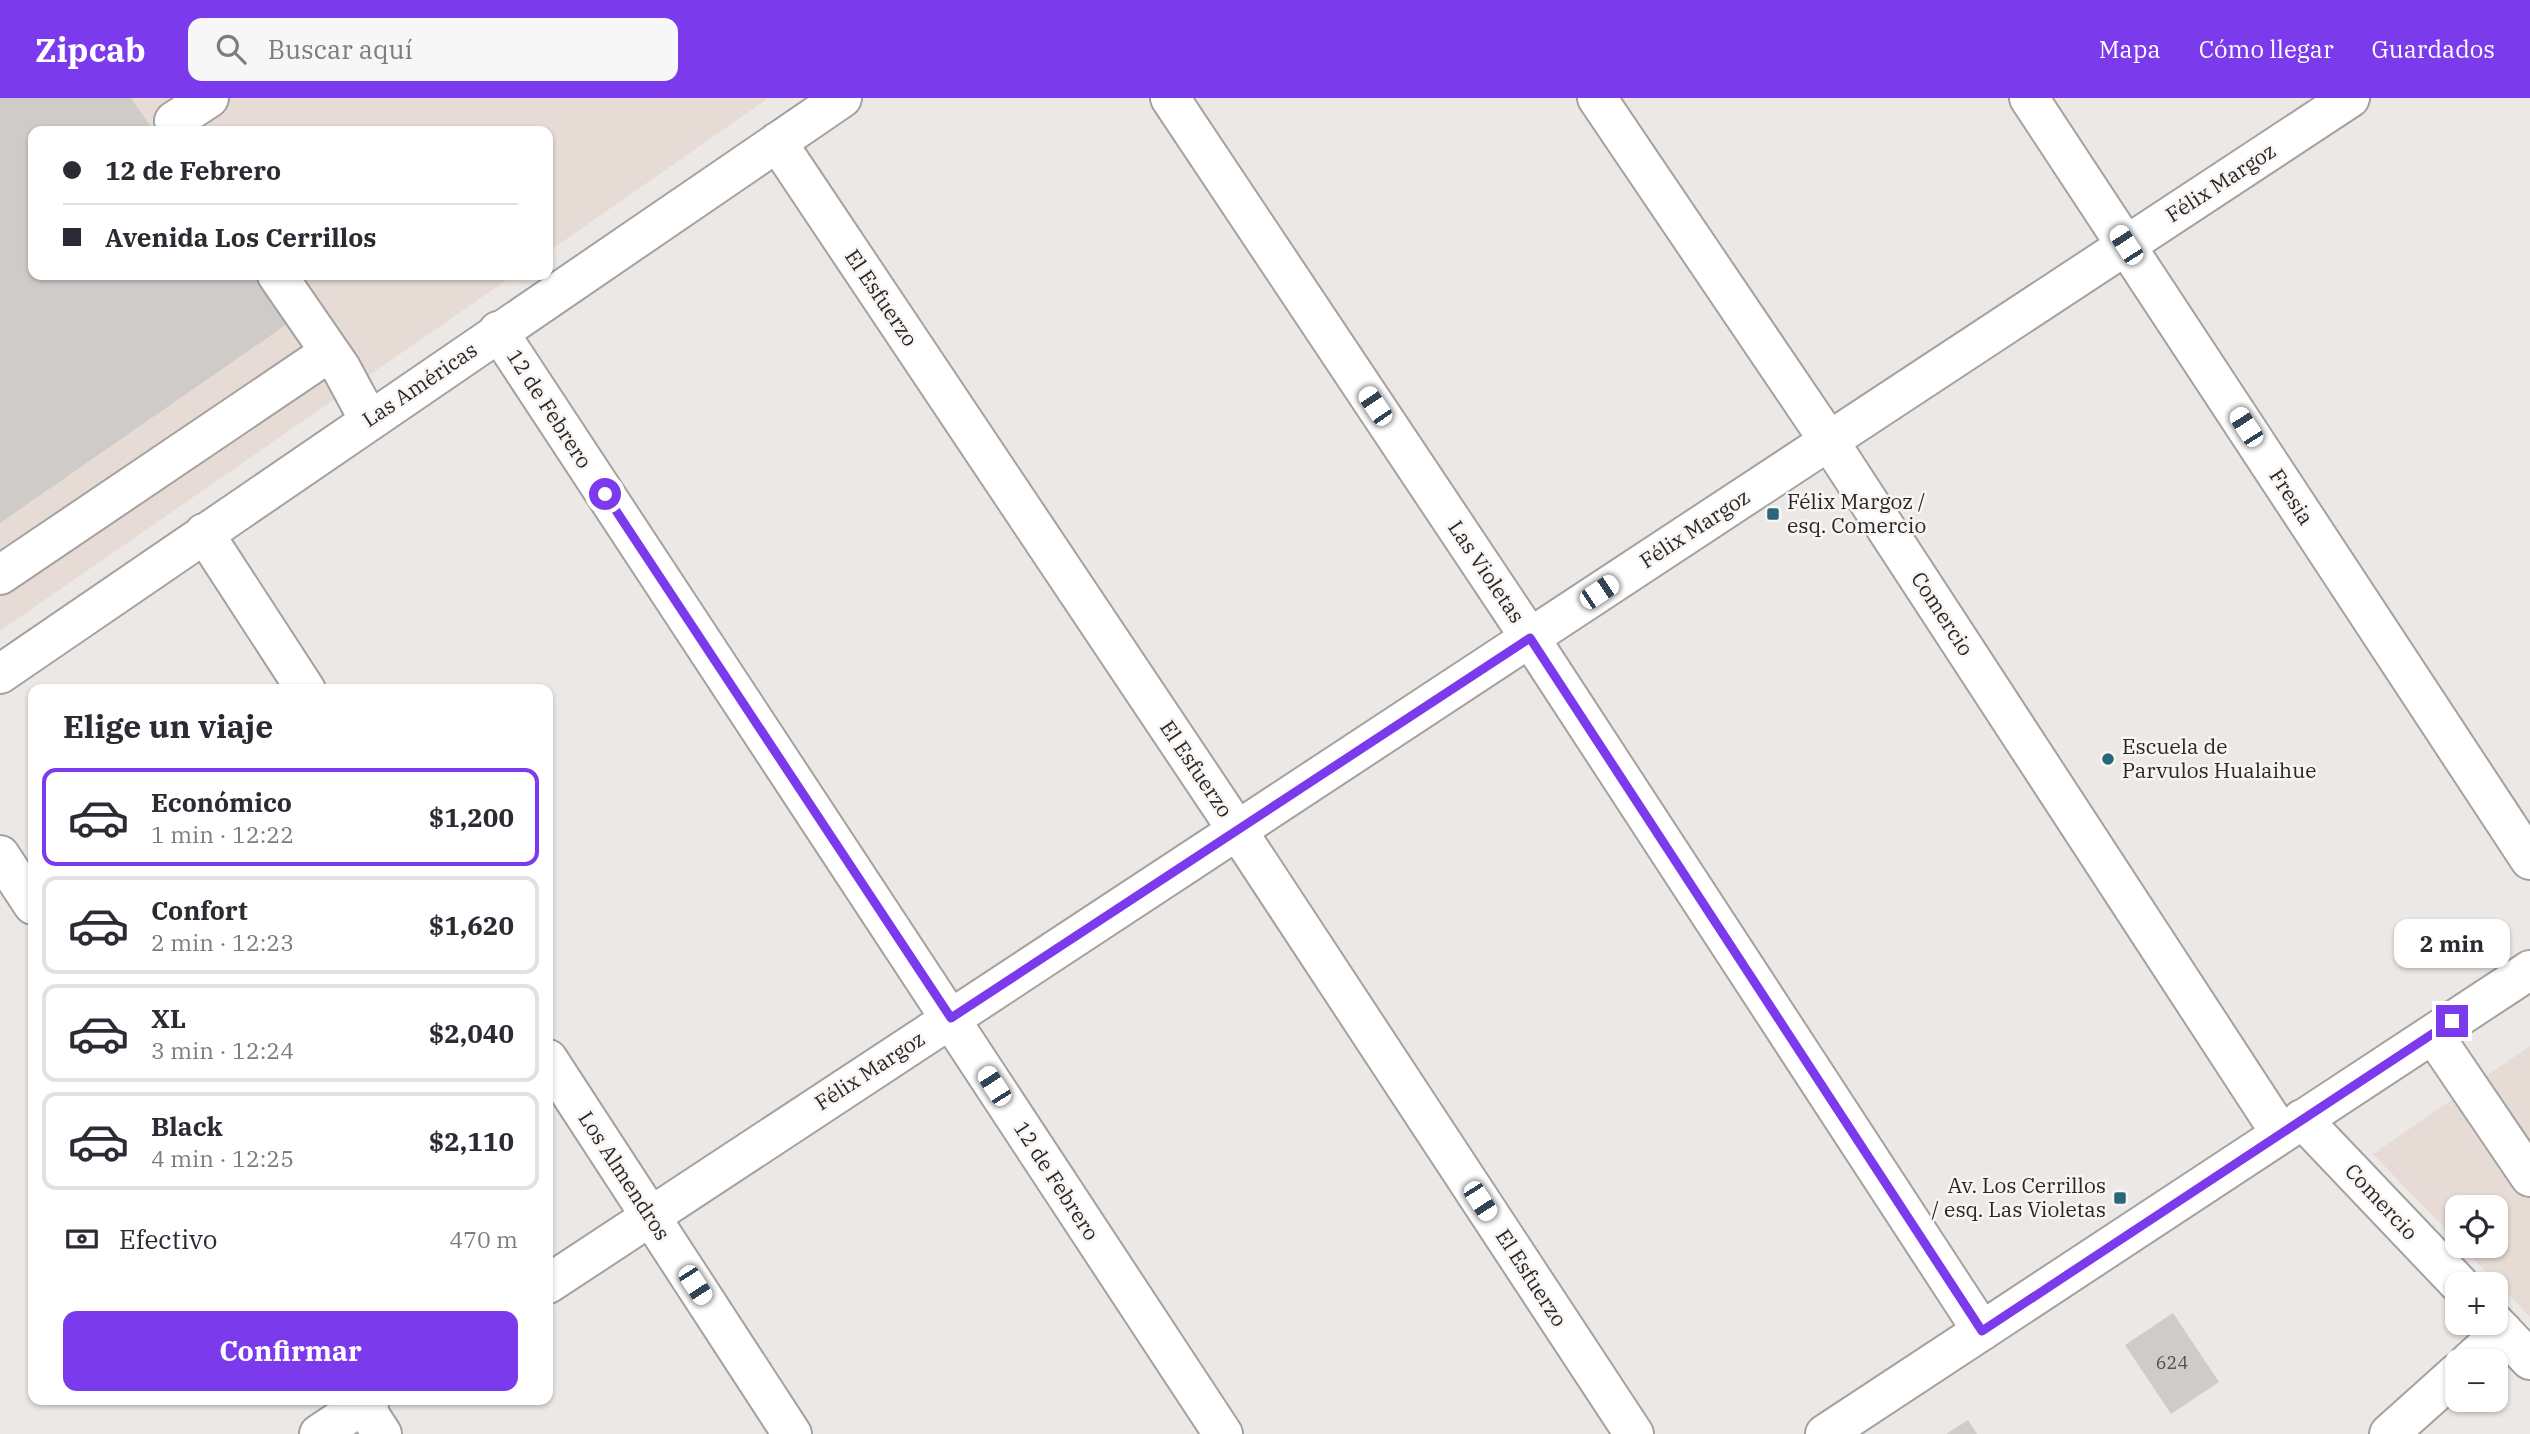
<!DOCTYPE html>
<html lang="es">
<head>
<meta charset="utf-8">
<style>
	body { margin:0; font-family:"IBM Plex Serif",serif; background:#f7f7f7; color:#2b2b33; height:100vh; display:flex; flex-direction:column; font-size:26px; white-space:nowrap }
	* { box-sizing:border-box; margin:0 }
	p { font-size:23px; color:#7c7c81 }
	.icon { flex:none; width:38px; height:38px; fill:none; stroke:currentColor; stroke-width:2; stroke-linecap:round; stroke-linejoin:round }
	.map { position:relative; flex:1; overflow:hidden }
	.sheet { position:absolute; left:28px; top:586px; width:525px; height:721px; display:flex; flex-direction:column; background:#fff; border-radius:14px; box-shadow:0 2px 5px #0004 }
	.sheet>* { flex:none }
	.guide { position:absolute; left:28px; top:28px; width:525px; height:154px; border-radius:14px; box-shadow:0 2px 5px #0004; display:grid; align-content:center; height:154px; padding:0 35px; background:#fff }
	.buttons { position:absolute; left:2445px; top:1097px; display:grid; gap:14px }
	.buttons a { display:grid; place-items:center; width:63px; height:63px; border-radius:14px; background:#fff; box-shadow:0 2px 5px #0004; font-size:35px }
	.end { position:absolute; width:32px; height:32px; margin:-16px; border:9px solid #7c3aed; background:#fff; box-shadow:0 0 0 4px #fff }
	.from { border-radius:50% }
	.bubble { position:absolute; height:49px; border-radius:14px; background:#fff; box-shadow:0 2px 5px #0004; font-size:23px; font-weight:700; line-height:49px; text-align:center }
	.car { position:absolute; width:21px; height:42px; margin:-21px -10px; border-radius:9px; box-shadow:0 0 5px 2px #0007; background:linear-gradient(#fff 24%,#345 0 40%,#fff 0 76%,#345 0 86%,#fff 0) }
	.guide b { display:flex; align-items:center; gap:24px; height:66px; font-size:26px }
	.guide b+b { border-top:2px solid #e1e1e2 }
	.guide i { width:18px; height:18px; background:#2b2b33 }
	ul { padding:0; list-style:none }
	li { display:flex; align-items:center; gap:21px; height:98px; margin:0 14px 10px; padding:0 21px; border:4px solid #e1e1e2; border-radius:14px }
	li div { flex:1 }
	li b { display:block; font-size:26px }
	li em { font-style:normal; font-weight:700 }
	li.current { border-color:#7c3aed }
	li>.icon { width:63px; height:63px; stroke-width:1.5 }
	h2 { padding:0 35px; font-size:32px; line-height:84px }
	.pay { display:flex; align-items:center; gap:18px; height:77px; padding:0 35px; font-size:26px }
	.pay p { margin-inline-start:auto }
	.cta { display:flex; gap:14px; margin-top:auto; padding:14px 35px }
	.cta a { flex:1; height:80px; border-radius:14px; background:#7c3aed; color:#fff; font-size:28px; font-weight:700; line-height:80px; text-align:center }
	header { display:flex; align-items:center; gap:42px; box-sizing:border-box; height:98px; padding:0 35px; background:#7c3aed; color:#fff }
	header strong { font-size:33px }
	nav { display:flex; gap:38px; margin-inline-start:auto; font-size:24px }
	.search { width:490px; height:63px; background:#f7f7f7; display:flex; align-items:center; gap:18px; box-sizing:border-box; padding:0 24px; border-radius:14px; color:#7c7c81; font-size:26px }
	.map>svg:first-child { display:block }
	.built { fill:#e7dbd6 }
	.building { fill:#cfcbc9 }
	.lines { fill:none; stroke-linecap:round; stroke-linejoin:round }
	.minor-casing { stroke:#a4a19f; stroke-width:42 }
	.minor { stroke:#fff; stroke-width:38 }
	.route { stroke:#7c3aed; stroke-width:9 }
	.poi-dot { fill:#29667c; stroke:#f9f5f3; stroke-width:2.5 }
	.labels { text-anchor:middle; stroke-width:5; stroke-linejoin:round; paint-order:stroke }
	.number-label { font-size:18px; fill:#525050 }
	.street-label { font-size:21px; fill:#292727; stroke:#f9f5f3 }
	.poi-label { font-size:21px; fill:#292727; stroke:#f9f5f3; text-anchor:start }
</style>
</head>
<body>
<header>
<strong>Zipcab</strong>
<div class="search"><svg class="icon" aria-label="search" viewBox="0 0 24 24"><circle cx="10" cy="10" r="6"/><path d="M15 15l6 6"/></svg>Buscar aquí</div>
<nav><a>Mapa</a><a>Cómo llegar</a><a>Guardados</a></nav>
</header>
<div class="map">
<svg width="2530" height="1336" viewBox="0 0 2530 1336">
	<rect width="100%" height="100%" fill="#ece8e6"/>
	<!-- built -->
	<path class="built" d="M 0,0 L 766,0 L 767,1 L 548,154 L 548,33 L 33,33 L 33,177 L 514,177 L 0,533 Z
		M 2530,948 L 2530,1219 L 2461,1148 L 2496,1148 L 2496,1110 L 2457,1110 L 2457,1143 L 2373,1056 Z"/>
	<!-- building -->
	<path class="building" d="M 0,0 L 131,0 L 154,33 L 33,33 L 33,177 L 253,177 L 287,226 L 0,425 Z
		M 2173,1215 L 2219,1284 L 2171,1316 L 2125,1247 Z
		M 1968,1322 L 1977,1336 L 1946,1336 Z"/>
	<g class="lines">
		<!-- minor casing -->
		<g class="minor-casing">
			<path id="minor" d="M 1170,0 L 1530,540 L 1982,1233
				M 1597,0 L 1829,343 L 2281,1036
				M 2029,0 L 2530,762
				M 174,23 L 209,0
				M 777,44 L 1237,732 L 1634,1336
				M 277,177 L 341,270 L 369,322
				M 498,233 L 1223,1336
				M 204,435 L 306,592
				M 0,477 L 330,254
				M 0,576 L 842,0
				M 0,757 L 33,807
				M 2433,936 L 2530,1079
				M 548,961 L 792,1336
				M 2302,1021 L 2459,1186
				M 548,1186 L 2350,0
				M 2495,1225 L 2530,1262
				M 2469,1264 L 2503,1233
				M 360,1302 L 382,1336
				M 319,1336 L 370,1302
				M 1825,1336 L 2530,872
				M 2389,1336 L 2457,1275"/>
		</g>
		<!-- minor -->
		<use href="#minor" class="minor"/>
	</g>
	<g class="lines">
		<!-- route -->
		<path class="route" d="M 605,396 L 951,920 L 1530,540 L 1982,1233 L 2452,923"/>
	</g>
	<!-- markers -->
	<g class="poi-dot">
		<rect x="1766" y="409" width="14" height="14" rx="3.5"/>
		<circle cx="2108" cy="661" r="7"/>
		<rect x="2113" y="1093" width="14" height="14" rx="3.5"/>
	</g>
	<g class="labels">
		<!-- number labels -->
		<g class="number-label">
			<text x="2172" y="1271">624</text>
		</g>
		<!-- street labels -->
		<g class="street-label">
			<text transform="translate(2221 85) rotate(-33)" y="7">Félix Margoz</text>
			<text transform="translate(881 200) rotate(56)" y="7">El Esfuerzo</text>
			<text transform="translate(420 287) rotate(-34)" y="7">Las Américas</text>
			<text transform="translate(549 311) rotate(57)" y="7">12 de Febrero</text>
			<text transform="translate(2291 399) rotate(57)" y="7">Fresia</text>
			<text transform="translate(1695 431) rotate(-33)" y="7">Félix Margoz</text>
			<text transform="translate(1486 474) rotate(56)" y="7">Las Violetas</text>
			<text transform="translate(1942 516) rotate(57)" y="7">Comercio</text>
			<text transform="translate(1196 671) rotate(56)" y="7">El Esfuerzo</text>
			<text transform="translate(870 973) rotate(-33)" y="7">Félix Margoz</text>
			<text transform="translate(624 1078) rotate(57)" y="7">Los Almendros</text>
			<text transform="translate(1056 1083) rotate(57)" y="7">12 de Febrero</text>
			<text transform="translate(2381 1104) rotate(47)" y="7">Comercio</text>
			<text transform="translate(1531 1180) rotate(57)" y="7">El Esfuerzo</text>
		</g>
		<!-- poi labels -->
		<g class="poi-label">
			<text x="1787" y="411">Félix Margoz /<tspan x="1787" dy="24">esq. Comercio</tspan></text>
			<text x="2122" y="656">Escuela de<tspan x="2122" dy="24">Parvulos Hualaihue</tspan></text>
			<text x="2106" y="1095" text-anchor="end">Av. Los Cerrillos<tspan x="2106" dy="24">/ esq. Las Violetas</tspan></text>
		</g>
	</g>
</svg>
<div class="buttons">
<a><svg class="icon" aria-label="locate" viewBox="0 0 24 24"><circle cx="12" cy="12" r="6"/><path d="M12 2v4M12 18v4M2 12h4M18 12h4"/></svg></a>
<a>+</a>
<a>−</a>
</div>
<i class="end from" style="left:605px;top:396px"></i>
<i class="end" style="left:2452px;top:923px"></i>
<div class="bubble" style="left:2394px;top:821px;width:116px">2 min</div>
<i class="car" style="left:2126px;top:147px;rotate:327deg"></i>
<i class="car" style="left:1375px;top:308px;rotate:326deg"></i>
<i class="car" style="left:2246px;top:329px;rotate:327deg"></i>
<i class="car" style="left:1599px;top:494px;rotate:56deg"></i>
<i class="car" style="left:994px;top:988px;rotate:327deg"></i>
<i class="car" style="left:1480px;top:1103px;rotate:147deg"></i>
<i class="car" style="left:695px;top:1187px;rotate:147deg"></i>
<div class="guide">
<b><i class="from"></i>12 de Febrero</b>
<b><i></i>Avenida Los Cerrillos</b>
</div>
<section class="sheet">
<h2>Elige un viaje</h2>
<ul>
<li class="current"><svg class="icon" aria-label="car" viewBox="0 0 24 24"><path d="M5 17H2v-5l4-1 3-4h7l3 4 3 1v5h-3M9 17h6M6 11h13"/><circle cx="7" cy="17" r="2"/><circle cx="17" cy="17" r="2"/></svg><div><b>Económico</b><p>1 min · 12:22</p></div><em>$1,200</em></li>
<li><svg class="icon" aria-label="car" viewBox="0 0 24 24"><path d="M5 17H2v-5l4-1 3-4h7l3 4 3 1v5h-3M9 17h6M6 11h13"/><circle cx="7" cy="17" r="2"/><circle cx="17" cy="17" r="2"/></svg><div><b>Confort</b><p>2 min · 12:23</p></div><em>$1,620</em></li>
<li><svg class="icon" aria-label="car" viewBox="0 0 24 24"><path d="M5 17H2v-5l4-1 3-4h7l3 4 3 1v5h-3M9 17h6M6 11h13"/><circle cx="7" cy="17" r="2"/><circle cx="17" cy="17" r="2"/></svg><div><b>XL</b><p>3 min · 12:24</p></div><em>$2,040</em></li>
<li><svg class="icon" aria-label="car" viewBox="0 0 24 24"><path d="M5 17H2v-5l4-1 3-4h7l3 4 3 1v5h-3M9 17h6M6 11h13"/><circle cx="7" cy="17" r="2"/><circle cx="17" cy="17" r="2"/></svg><div><b>Black</b><p>4 min · 12:25</p></div><em>$2,110</em></li>
</ul>
<div class="pay"><svg class="icon" aria-label="cash" viewBox="0 0 24 24"><path d="M3 7h18v10H3z"/><circle cx="12" cy="12" r="2"/></svg>Efectivo<p>470 m</p></div>
<div class="cta"><a>Confirmar</a></div>
</section>
</div>
</body>
</html>
